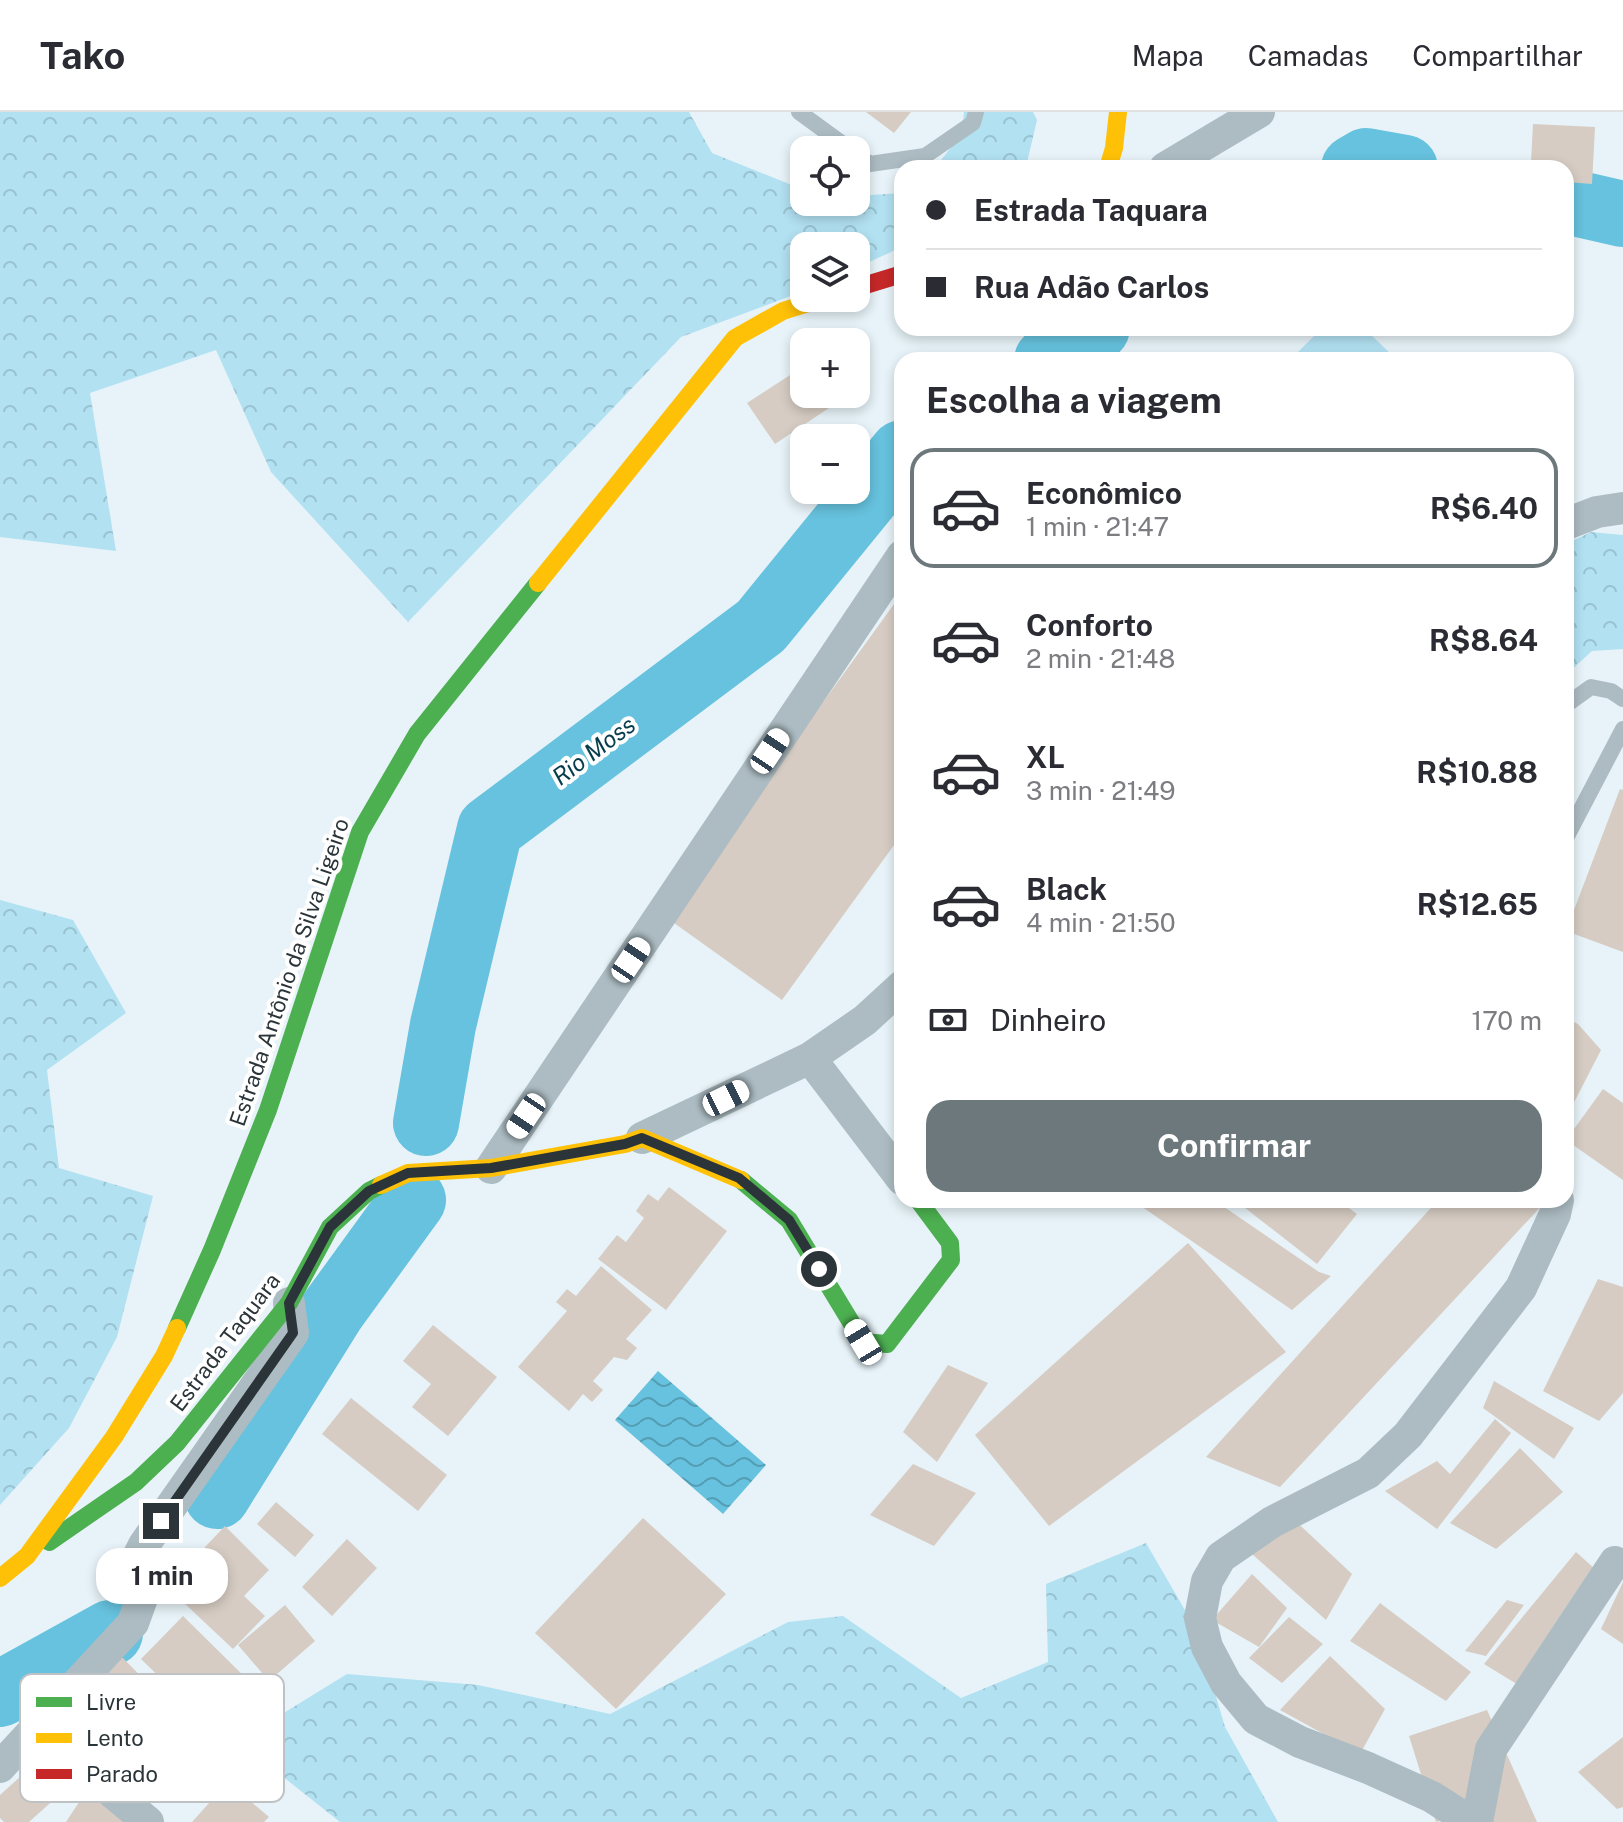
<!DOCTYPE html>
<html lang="pt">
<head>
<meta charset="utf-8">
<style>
	body { margin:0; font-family:"Public Sans",sans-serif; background:#f7f7f7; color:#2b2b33; height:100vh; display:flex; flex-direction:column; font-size:30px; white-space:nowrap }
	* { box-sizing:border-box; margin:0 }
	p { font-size:26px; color:#7c7c81 }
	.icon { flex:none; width:44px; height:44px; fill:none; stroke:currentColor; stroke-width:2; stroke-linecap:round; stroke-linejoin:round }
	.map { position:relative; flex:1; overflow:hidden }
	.panel { position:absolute; left:894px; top:240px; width:680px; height:856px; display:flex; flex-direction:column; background:#fff; border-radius:24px; box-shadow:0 4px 12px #0003 }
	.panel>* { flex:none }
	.guide { position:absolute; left:894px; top:48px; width:680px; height:176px; border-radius:24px; box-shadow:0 4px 12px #0003; display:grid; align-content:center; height:176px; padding:0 32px; background:#fff }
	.tools { position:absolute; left:790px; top:24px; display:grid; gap:16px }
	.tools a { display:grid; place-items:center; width:80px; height:80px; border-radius:16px; background:#fff; box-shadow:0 4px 12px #0003; font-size:40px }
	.end { position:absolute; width:36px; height:36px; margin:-18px; border:10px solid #2b3539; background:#fff; box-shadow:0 0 0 4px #fff }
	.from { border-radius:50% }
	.bubble { position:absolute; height:56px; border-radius:24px; background:#fff; box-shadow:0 4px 12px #0003; font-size:26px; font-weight:700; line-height:56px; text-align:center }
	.car { position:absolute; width:24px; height:48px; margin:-24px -12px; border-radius:10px; box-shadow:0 0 6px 2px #0007; background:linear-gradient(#fff 24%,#345 0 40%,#fff 0 76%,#345 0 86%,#fff 0) }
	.guide b { display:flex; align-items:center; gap:28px; height:76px; font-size:30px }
	.guide b+b { border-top:2px solid #e1e1e2 }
	.guide i { width:20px; height:20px; background:#2b2b33 }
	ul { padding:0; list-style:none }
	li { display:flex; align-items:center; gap:24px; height:120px; margin:0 16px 12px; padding:0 16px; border:4px solid transparent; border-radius:24px }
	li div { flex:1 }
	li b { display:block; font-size:30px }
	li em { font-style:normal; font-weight:700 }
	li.active { border-color:#6d787c }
	li>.icon { width:72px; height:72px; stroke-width:1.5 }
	h2 { padding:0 32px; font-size:36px; line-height:96px }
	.pay { display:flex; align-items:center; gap:20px; height:88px; padding:0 32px; font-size:30px }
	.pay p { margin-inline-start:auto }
	.action { display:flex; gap:16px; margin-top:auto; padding:16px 32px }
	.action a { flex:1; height:92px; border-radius:24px; background:#6d787c; color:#fff; font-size:32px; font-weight:700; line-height:92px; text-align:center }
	header { display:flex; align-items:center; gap:48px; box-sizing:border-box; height:112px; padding:0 40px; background:#fff; border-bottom:2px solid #e1e1e2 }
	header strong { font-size:38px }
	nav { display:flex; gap:44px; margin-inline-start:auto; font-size:28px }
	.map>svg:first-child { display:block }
	.forest { fill:url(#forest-crowns) }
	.park { fill:#b2e1f2 }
	.water { fill:url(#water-waves) }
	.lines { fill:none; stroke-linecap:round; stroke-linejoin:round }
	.river { stroke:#66c2de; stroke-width:66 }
	.building { fill:#d6ccc3 }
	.lane { stroke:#acbcc2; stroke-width:16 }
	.street { stroke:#acbcc2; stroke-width:32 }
	.fast { stroke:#4caf50; stroke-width:18 }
	.slow { stroke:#ffc107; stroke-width:18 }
	.jam { stroke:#c62828; stroke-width:18 }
	.route { stroke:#2b3539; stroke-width:10 }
	.labels { text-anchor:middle; stroke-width:8; stroke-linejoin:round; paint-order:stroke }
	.street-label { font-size:22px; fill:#2b3539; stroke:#fff }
	.water-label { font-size:24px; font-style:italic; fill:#063d4d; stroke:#fff }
	.key { fill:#fff; stroke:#bfc2c4; stroke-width:2 }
	.key-label { font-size:22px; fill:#2b3539 }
</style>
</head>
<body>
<header>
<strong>Tako</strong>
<nav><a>Mapa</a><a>Camadas</a><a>Compartilhar</a></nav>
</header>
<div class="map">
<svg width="1623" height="1710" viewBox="0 0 1623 1710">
	<defs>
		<pattern id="forest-crowns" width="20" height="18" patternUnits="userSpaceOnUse" patternTransform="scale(2)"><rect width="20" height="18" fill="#b2e1f2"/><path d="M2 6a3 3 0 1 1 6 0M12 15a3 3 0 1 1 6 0" fill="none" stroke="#99c2d0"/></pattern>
		<pattern id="water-waves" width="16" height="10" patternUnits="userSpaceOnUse" patternTransform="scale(2)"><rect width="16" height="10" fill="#66c2de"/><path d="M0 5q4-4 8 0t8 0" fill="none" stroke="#549eb5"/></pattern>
	</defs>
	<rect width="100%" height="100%" fill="#e7f3f8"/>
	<!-- forest -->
	<path class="forest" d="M 0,0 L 689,0 L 712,41 L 804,78 L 804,90 L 856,90 L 856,84 L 902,81 L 902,135 L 856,156 L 856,134 L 804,134 L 804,179 L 681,225 L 408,510 L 271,360 L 216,238 L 90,281 L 116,439 L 0,425 Z
		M 964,0 L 1033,0 L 1037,8 L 1026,55 L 935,56 L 962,21 Z
		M 1591,420 L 1623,423 L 1623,537 L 1592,539 L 1566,563 L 1566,432 Z
		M 0,788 L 73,808 L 126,901 L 47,958 L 59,1056 L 153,1084 L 117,1225 L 69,1316 L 0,1393 Z
		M 1146,1431 L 1196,1517 L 1225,1615 L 1278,1710 L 340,1710 L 238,1629 L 347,1562 L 478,1573 L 610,1602 L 788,1510 L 843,1504 L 961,1586 L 1048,1550 L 1046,1472 Z"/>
	<!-- park -->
	<path class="park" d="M 1322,216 L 1364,216 L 1397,248 L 1290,248 Z"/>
	<!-- water -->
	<path class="water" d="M 658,1259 L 766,1353 L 723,1402 L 615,1308 Z"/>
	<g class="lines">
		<!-- river -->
		<path class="river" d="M 1354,56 L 1366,49 L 1405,56
			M 1566,89 L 1623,102
			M 1047,248 L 1097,216
			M 426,1011 L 443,913 L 490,717 L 761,514 L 902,341
			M 217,1384 L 333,1198 L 413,1088
			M 0,1582 L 110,1521"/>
	</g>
	<!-- building -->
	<path class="building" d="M 866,0 L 911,0 L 894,21 Z
		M 1533,12 L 1595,15 L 1592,72 L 1566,70 L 1566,56 L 1541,56 L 1542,51 L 1531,50 Z
		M 804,254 L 804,282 L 833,282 L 838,290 L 775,332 L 747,291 Z
		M 902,481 L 902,722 L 782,888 L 667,806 Z
		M 1620,677 L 1623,678 L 1623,840 L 1566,819 Z
		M 1566,906 L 1578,912 L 1601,938 L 1566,1006 Z
		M 1603,977 L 1623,991 L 1623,1068 L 1566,1028 Z
		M 669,1075 L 727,1119 L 666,1198 L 598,1147 L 617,1123 L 626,1130 L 644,1106 L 636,1099 L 648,1082 L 658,1089 Z
		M 1132,1088 L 1214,1088 L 1319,1160 L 1331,1164 L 1292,1198 Z
		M 1235,1088 L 1338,1088 L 1357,1102 L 1317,1152 Z
		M 1438,1088 L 1547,1088 L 1280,1375 L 1206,1345 Z
		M 1188,1131 L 1286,1240 L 1049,1414 L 975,1323 Z
		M 601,1154 L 652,1198 L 626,1227 L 637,1236 L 627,1248 L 614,1245 L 593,1269 L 603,1278 L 592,1290 L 583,1282 L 569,1299 L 518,1255 L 567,1199 L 556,1190 L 567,1177 L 576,1184 Z
		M 1598,1167 L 1623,1175 L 1623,1281 L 1599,1309 L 1543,1279 Z
		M 433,1213 L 497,1265 L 448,1324 L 412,1295 L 431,1272 L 403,1249 Z
		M 948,1253 L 988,1271 L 937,1350 L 903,1320 Z
		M 1494,1269 L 1574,1316 L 1554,1347 L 1483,1296 Z
		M 351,1286 L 447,1363 L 418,1399 L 322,1322 Z
		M 1495,1307 L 1511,1321 L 1437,1417 L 1385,1379 L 1437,1349 L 1450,1362 Z
		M 1520,1336 L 1563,1380 L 1496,1437 L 1450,1411 Z
		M 913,1352 L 976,1381 L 934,1434 L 870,1403 Z
		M 276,1390 L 314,1423 L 295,1445 L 257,1412 Z
		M 1287,1401 L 1352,1462 L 1326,1508 L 1252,1442 Z
		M 643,1406 L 726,1482 L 616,1597 L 535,1521 Z
		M 225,1414 L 269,1458 L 244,1484 L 265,1504 L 233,1537 L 167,1475 Z
		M 347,1427 L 377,1456 L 332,1504 L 302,1475 Z
		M 1576,1440 L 1604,1465 L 1520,1574 L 1484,1552 Z
		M 1252,1462 L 1287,1496 L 1259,1535 L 1212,1508 Z
		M 1623,1470 L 1623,1532 L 1601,1517 Z
		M 1507,1488 L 1524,1493 L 1486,1544 L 1465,1539 Z
		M 1380,1491 L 1471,1560 L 1446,1589 L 1350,1529 Z
		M 285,1493 L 315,1529 L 269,1569 L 238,1533 Z
		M 183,1504 L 255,1575 L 213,1617 L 141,1547 Z
		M 1289,1505 L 1323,1532 L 1282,1571 L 1249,1546 Z
		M 120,1543 L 170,1594 L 150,1614 L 99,1563 Z
		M 1330,1544 L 1385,1597 L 1360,1642 L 1280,1598 Z
		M 1487,1598 L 1537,1710 L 1464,1710 L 1462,1704 L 1436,1710 L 1409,1624 Z
		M 1623,1625 L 1623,1695 L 1617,1697 L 1578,1660 Z
		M 41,1646 L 68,1675 L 29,1710 L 4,1710 L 0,1706 L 0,1683 Z
		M 228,1670 L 269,1705 L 264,1710 L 192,1710 Z
		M 85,1681 L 128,1710 L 66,1710 Z"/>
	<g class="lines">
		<!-- lane -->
		<path class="lane" d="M 799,0 L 851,38
			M 856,42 L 870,52 L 925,44 L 973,11 L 976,0
			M 1566,593 L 1591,575 L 1611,579 L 1623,587
			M 1566,726 L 1623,617"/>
		<!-- street -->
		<path class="street" d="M 1165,56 L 1259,0
			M 1566,412 L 1597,400 L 1623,396
			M 810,946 L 902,1067
			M 642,1026 L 810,946 L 865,908 L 902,874
			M 491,1056 L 902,444
			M 37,1618 L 148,1710
			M 0,1655 L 133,1511 L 142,1486 L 131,1459 L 144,1433 L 293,1221 L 289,1191
			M 1471,1710 L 1432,1685 L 1368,1656 L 1300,1630 L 1256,1607 L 1226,1571 L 1207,1535 L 1200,1506 L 1207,1469 L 1221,1445 L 1272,1410 L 1368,1361 L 1408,1323 L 1521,1176 L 1555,1102 L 1558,1088
			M 1477,1710 L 1491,1637 L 1615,1450"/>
		<!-- fast -->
		<path class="fast" d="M 741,1068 L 789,1108 L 863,1230 L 887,1232 L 951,1148 L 950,1131 L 918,1088
			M 177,1216 L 212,1138 L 268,998 L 360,720 L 417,622 L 538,471
			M 49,1430 L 136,1370 L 177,1331 L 289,1191 L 330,1115 L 369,1079 L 381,1073"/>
		<!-- slow -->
		<path class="slow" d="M 1108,56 L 1114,36 L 1118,0
			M 538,471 L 735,226 L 783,199 L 824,186
			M 381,1073 L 408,1061 L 491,1056 L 625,1032 L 642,1026 L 741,1068
			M 0,1466 L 27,1444 L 114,1325 L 164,1244 L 177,1216"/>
		<!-- jam -->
		<path class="jam" d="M 856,176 L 902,162"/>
	</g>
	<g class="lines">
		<!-- route -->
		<path class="route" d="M 161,1409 L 293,1221 L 289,1191 L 330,1115 L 369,1079 L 408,1061 L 491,1056 L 625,1032 L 642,1026 L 739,1066 L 789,1108 L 819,1157"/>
	</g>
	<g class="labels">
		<!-- street labels -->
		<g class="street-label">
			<text transform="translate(289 860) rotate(-71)" y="8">Estrada Antônio da Silva Ligeiro</text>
			<text transform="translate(225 1230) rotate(-53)" y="8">Estrada Taquara</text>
		</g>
		<!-- water labels -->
		<g class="water-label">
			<text transform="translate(594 639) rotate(-37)" y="8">Rio Moss</text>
		</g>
	</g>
	<!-- legend -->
	<rect x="20" y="1562" width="264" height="128" rx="12" class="key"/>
	<rect x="36" y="1585" width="36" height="10" fill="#4caf50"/>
	<rect x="36" y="1621" width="36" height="10" fill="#ffc107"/>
	<rect x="36" y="1657" width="36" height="10" fill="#c62828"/>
	<g class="key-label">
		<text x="86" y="1598">Livre</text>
		<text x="86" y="1634">Lento</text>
		<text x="86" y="1670">Parado</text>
	</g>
</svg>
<div class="tools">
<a><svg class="icon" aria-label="locate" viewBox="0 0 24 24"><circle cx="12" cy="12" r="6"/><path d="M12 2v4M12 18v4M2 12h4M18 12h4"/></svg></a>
<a><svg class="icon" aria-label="layers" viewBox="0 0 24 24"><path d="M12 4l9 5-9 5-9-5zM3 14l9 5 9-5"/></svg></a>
<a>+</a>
<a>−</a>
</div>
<i class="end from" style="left:819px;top:1157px"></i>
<i class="end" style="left:161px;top:1409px"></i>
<div class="bubble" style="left:96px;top:1436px;width:132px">1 min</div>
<i class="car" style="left:770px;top:639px;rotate:34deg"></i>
<i class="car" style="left:631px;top:848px;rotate:34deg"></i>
<i class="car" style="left:726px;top:986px;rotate:64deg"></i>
<i class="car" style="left:526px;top:1004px;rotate:214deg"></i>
<i class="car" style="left:863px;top:1230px;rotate:329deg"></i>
<div class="guide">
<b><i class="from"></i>Estrada Taquara</b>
<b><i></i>Rua Adão Carlos</b>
</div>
<section class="panel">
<h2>Escolha a viagem</h2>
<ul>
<li class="active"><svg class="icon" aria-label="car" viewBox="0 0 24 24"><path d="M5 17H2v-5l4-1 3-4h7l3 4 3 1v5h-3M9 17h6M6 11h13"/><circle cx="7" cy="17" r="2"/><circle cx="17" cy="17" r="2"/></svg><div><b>Econômico</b><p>1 min · 21:47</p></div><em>R$6.40</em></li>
<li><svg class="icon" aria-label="car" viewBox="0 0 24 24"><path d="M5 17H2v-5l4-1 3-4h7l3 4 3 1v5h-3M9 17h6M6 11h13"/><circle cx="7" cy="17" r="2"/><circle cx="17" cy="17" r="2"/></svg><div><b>Conforto</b><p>2 min · 21:48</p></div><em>R$8.64</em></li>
<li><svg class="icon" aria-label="car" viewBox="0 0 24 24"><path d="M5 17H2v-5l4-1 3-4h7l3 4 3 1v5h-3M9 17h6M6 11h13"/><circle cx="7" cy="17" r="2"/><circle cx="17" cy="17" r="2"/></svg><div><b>XL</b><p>3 min · 21:49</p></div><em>R$10.88</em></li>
<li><svg class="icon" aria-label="car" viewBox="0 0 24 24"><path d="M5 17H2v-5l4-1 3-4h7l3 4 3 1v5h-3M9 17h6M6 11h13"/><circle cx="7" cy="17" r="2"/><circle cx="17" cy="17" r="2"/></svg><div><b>Black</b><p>4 min · 21:50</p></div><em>R$12.65</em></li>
</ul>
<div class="pay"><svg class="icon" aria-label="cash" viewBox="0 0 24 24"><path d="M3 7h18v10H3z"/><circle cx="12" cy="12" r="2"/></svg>Dinheiro<p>170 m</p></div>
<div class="action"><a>Confirmar</a></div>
</section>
</div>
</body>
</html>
